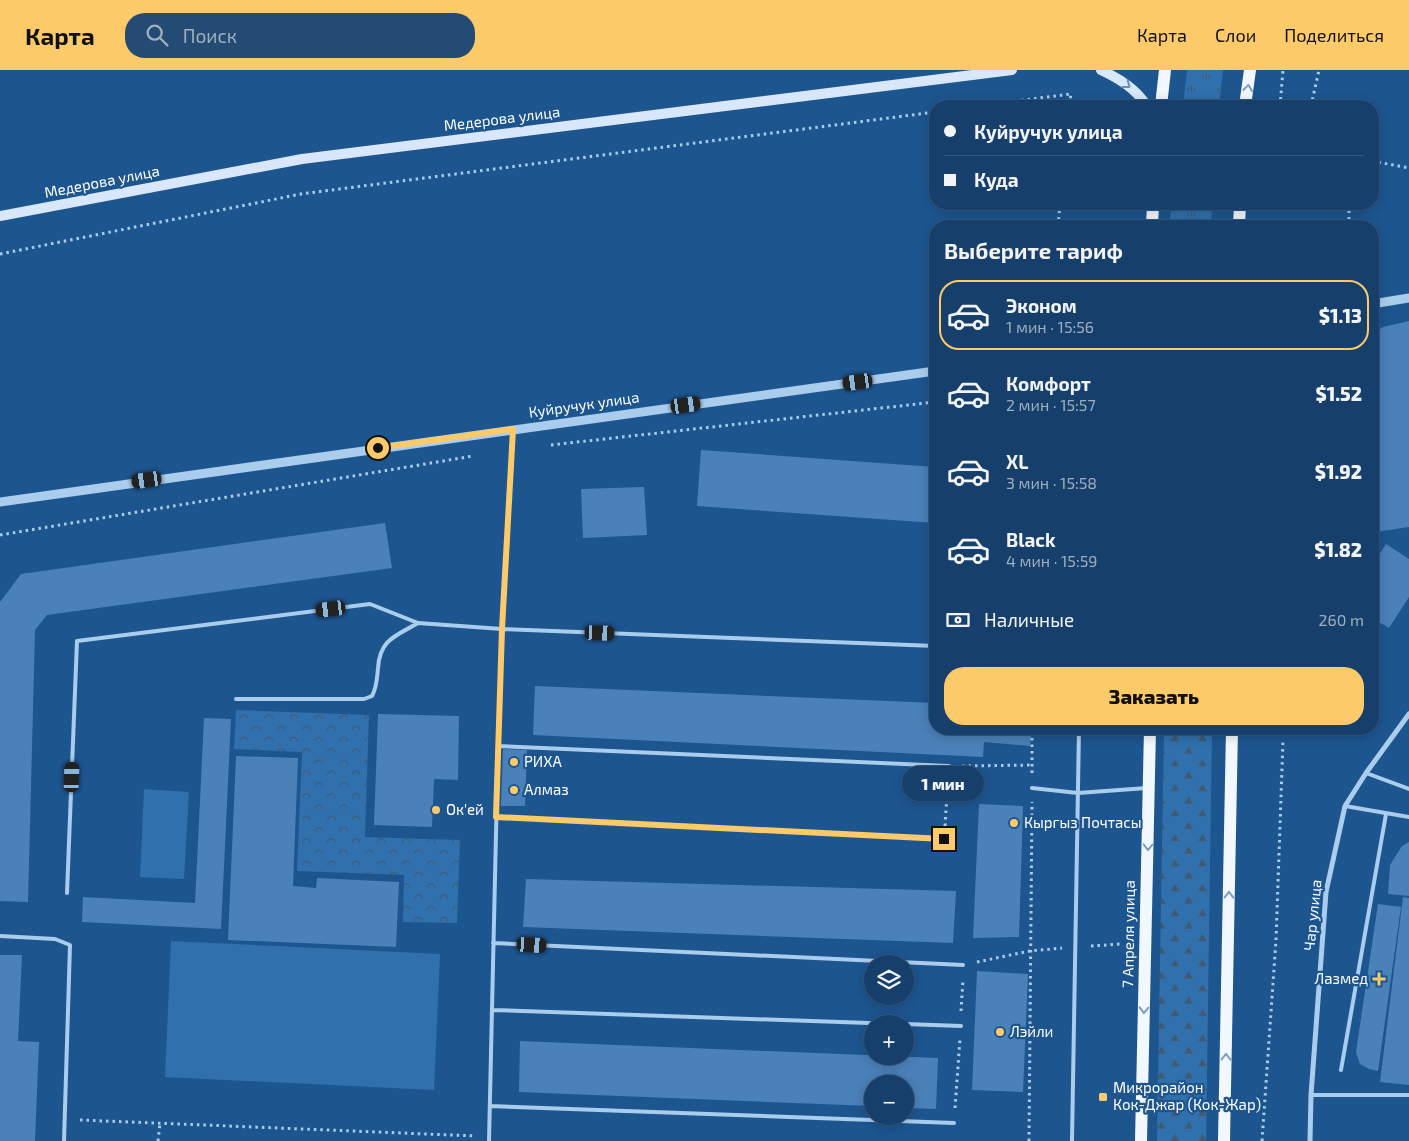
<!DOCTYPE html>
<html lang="ru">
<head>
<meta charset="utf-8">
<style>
	body { margin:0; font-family:"Exo 2",sans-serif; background:#234b73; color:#f1f3f6; height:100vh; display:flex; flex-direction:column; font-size:19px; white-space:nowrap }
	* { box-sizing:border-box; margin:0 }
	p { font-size:16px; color:#9eafc1 }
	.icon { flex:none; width:28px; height:28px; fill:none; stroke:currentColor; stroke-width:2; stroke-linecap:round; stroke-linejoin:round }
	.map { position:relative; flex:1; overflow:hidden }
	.panel { position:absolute; left:929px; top:150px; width:450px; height:515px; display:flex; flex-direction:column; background:#16406b; border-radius:20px; box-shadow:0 2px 12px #0003,0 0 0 1px #35597e }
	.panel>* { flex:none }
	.hud { position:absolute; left:929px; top:30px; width:450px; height:110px; border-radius:20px; box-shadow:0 2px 12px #0003,0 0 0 1px #35597e; display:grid; align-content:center; height:110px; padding:0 15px; background:#16406b }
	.tools { position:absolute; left:864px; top:885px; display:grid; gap:10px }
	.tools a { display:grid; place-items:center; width:50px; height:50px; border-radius:50%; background:#16406b; box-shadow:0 2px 12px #0003,0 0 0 1px #35597e; font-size:25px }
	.end { position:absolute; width:22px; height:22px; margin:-11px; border:6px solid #fdca69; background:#111; box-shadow:0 0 0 2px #111 }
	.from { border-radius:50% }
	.bubble { position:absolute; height:35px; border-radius:18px; background:#16406b; box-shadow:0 2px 12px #0003,0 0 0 1px #35597e; font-size:16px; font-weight:800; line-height:35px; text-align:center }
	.car { position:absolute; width:15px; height:30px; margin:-15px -8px; border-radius:6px; box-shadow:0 0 4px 1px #0007; background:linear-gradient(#222 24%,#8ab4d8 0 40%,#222 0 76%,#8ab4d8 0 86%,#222 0) }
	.hud b { display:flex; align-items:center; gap:18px; height:48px; font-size:19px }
	.hud b+b { border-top:1px solid #35597e }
	.hud i { width:12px; height:12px; background:#f1f3f6 }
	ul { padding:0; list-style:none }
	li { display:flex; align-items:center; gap:15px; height:70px; margin:0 10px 8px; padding:0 5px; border:2px solid transparent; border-radius:20px }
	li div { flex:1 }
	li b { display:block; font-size:19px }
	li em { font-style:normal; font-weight:800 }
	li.on { border-color:#fdca69 }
	li>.icon { width:45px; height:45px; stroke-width:1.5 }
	h2 { padding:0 15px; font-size:22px; line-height:60px }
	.pay { display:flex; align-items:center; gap:12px; height:55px; padding:0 15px; font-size:19px }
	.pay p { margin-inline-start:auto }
	.button { display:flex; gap:10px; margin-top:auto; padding:10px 15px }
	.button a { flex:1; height:58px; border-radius:20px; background:#fdca69; color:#111; font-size:20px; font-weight:800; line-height:58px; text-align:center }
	header { display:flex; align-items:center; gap:30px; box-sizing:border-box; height:70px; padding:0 25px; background:#fdca69; color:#111 }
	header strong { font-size:24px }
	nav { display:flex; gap:28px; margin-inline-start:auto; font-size:18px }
	.search { width:350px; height:45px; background:#234b73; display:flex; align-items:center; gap:12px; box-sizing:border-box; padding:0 18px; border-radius:20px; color:#9eafc1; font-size:19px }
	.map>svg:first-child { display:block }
	.grass { fill:url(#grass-tufts) }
	.forest { fill:url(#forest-firs) }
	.park { fill:url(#park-crowns) }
	.pitch { fill:#3070ad }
	.building { fill:#4a81b8 }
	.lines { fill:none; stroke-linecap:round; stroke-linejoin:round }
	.path { stroke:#abcded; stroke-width:3; stroke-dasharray:2.5 4; stroke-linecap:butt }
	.service { stroke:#abcded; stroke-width:4 }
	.minor { stroke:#abcded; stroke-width:5 }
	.tertiary { stroke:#abcded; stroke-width:9 }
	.secondary { stroke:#d8e8fa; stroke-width:10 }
	.primary { stroke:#f2f8ff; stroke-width:12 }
	.oneway { stroke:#6890ba }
	.oneway2 { stroke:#7d9ec1 }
	.route { stroke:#fdca69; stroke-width:6 }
	.poi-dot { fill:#fdca69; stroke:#1d558f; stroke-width:2 }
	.labels { text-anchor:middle; stroke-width:4.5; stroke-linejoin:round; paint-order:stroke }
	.street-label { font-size:15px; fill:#fff; stroke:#1d558f }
	.poi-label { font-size:15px; fill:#fff; stroke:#1d558f; text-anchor:start }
</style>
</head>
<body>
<header>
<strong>Карта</strong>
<div class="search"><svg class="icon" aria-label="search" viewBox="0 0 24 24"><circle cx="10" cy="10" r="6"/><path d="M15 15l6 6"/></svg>Поиск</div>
<nav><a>Карта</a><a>Слои</a><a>Поделиться</a></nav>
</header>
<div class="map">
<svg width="1409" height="1071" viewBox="0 0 1409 1071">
	<defs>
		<pattern id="grass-tufts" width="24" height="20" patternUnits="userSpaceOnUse" patternTransform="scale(1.25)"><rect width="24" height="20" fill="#3070ad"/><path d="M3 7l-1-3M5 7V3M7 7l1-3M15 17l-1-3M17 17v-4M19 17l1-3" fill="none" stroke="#415a73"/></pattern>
		<pattern id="forest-firs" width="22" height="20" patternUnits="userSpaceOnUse" patternTransform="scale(1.25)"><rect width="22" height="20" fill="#3070ad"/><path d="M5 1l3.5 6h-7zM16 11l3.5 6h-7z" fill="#415a73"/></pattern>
		<pattern id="park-crowns" width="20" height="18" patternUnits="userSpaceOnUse" patternTransform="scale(1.25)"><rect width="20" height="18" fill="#3070ad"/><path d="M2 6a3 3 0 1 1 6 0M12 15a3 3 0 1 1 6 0" fill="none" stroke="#415a73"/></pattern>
	</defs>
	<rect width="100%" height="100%" fill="#1d558f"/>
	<!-- grass -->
	<path class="grass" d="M 1187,0 L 1223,0 L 1219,36 L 1183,36 Z
		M 1172,134 L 1212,134 L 1211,156 L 1169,156 Z"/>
	<!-- forest -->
	<path class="forest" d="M 1164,659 L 1212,659 L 1206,1071 L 1157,1071 Z"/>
	<!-- park -->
	<path class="park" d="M 236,640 L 369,645 L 365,767 L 460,770 L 457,853 L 403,852 L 404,805 L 297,801 L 302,682 L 234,679 Z"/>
	<!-- pitch -->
	<path class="pitch" d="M 144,719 L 189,722 L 184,809 L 140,807 Z
		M 171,871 L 440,884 L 434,1020 L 165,1007 Z"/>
	<!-- building -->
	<path class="building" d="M 1409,251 L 1409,457 L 1376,462 L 1372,439 L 1372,264 L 1383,257 Z
		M 701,380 L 935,397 L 935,453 L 697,436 Z
		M 644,417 L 647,465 L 583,468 L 581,419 Z
		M 385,453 L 392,498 L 47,545 L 35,560 L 28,832 L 0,831 L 0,532 L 21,504 Z
		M 1386,474 L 1409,489 L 1409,527 L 1389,558 L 1372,548 L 1372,496 Z
		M 535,616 L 935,633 L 935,659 L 1032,659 L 1030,676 L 984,672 L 983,687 L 533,665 Z
		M 378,644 L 459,646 L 458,710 L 434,709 L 432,757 L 374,755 Z
		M 204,648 L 231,649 L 221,859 L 82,852 L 83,827 L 195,833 Z
		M 503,679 L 527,680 L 525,736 L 501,736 Z
		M 236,686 L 298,688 L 293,816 L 316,818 L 317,808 L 399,812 L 396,877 L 228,870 Z
		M 979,734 L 1023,736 L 1019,867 L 973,868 Z
		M 1409,772 L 1409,826 L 1388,824 L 1390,795 L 1402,776 Z
		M 526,809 L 956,821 L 953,873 L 523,857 Z
		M 1403,827 L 1409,828 L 1409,1015 L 1380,1012 Z
		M 1378,834 L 1401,837 L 1378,1001 L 1369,999 L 1360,994 L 1356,982 Z
		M 0,885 L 22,885 L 18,971 L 39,972 L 35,1071 L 0,1071 Z
		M 977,901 L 1028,904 L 1023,1022 L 972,1020 Z
		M 520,971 L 938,988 L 936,1039 L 905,1038 L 905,1014 L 872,1014 L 872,1036 L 519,1022 Z"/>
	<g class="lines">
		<!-- path -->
		<path class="path" d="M 976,36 L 1071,24 L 1069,36
			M 1280,36 L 1283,0
			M 1311,36 L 1319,0
			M 1372,91 L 1409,98
			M 1349,134 L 1349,156
			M 1058,156 L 1060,134
			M 0,184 L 301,124 L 935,42
			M 551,375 L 935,332
			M 0,465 L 473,386
			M 962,696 L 1032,695
			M 1032,703 L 1032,659
			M 945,756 L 948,709
			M 1091,876 L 1121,874
			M 977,892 L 1030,881 L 1062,878
			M 961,941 L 963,909
			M 955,1038 L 960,969
			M 80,1050 L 476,1066
			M 158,1071 L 160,1053
			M 1029,1071 L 1032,732
			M 1262,1071 L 1276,870 L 1283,670"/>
		<!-- service -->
		<path class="service" d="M 236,629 L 364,629 L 372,626 C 377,617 377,608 378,598 C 380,569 396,566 418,553
			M 498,676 L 949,696
			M 1366,703 L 1409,719
			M 1032,718 L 1078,723 L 1147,718
			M 1345,736 L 1409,747
			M 496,747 L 944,769
			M 67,823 L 77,571 L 370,534 L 418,553 L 502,559 L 935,576
			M 0,866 L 55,869 L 70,875 L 64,1071
			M 493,873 L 963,895
			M 492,940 L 897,954
			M 905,954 L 961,956
			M 1341,1000 L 1386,744
			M 1311,1025 L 1409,1025
			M 490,1036 L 954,1053
			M 489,1071 L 498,676 L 502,559 L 513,361
			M 1072,1071 L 1079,659"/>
		<!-- minor -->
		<path class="minor" d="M 1310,1071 L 1311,1025 L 1326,822 L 1345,736 L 1366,703 L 1409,644"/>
		<!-- tertiary -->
		<path class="tertiary" d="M 1372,234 L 1409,228
			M 0,432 L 935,301"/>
		<!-- secondary -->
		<path class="secondary" d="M 1101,0 C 1120,9 1136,19 1147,36
			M 0,146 L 302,89 L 1012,0"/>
		<!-- primary -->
		<path class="primary" d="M 1161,36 L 1165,0
			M 1245,36 L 1250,0
			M 1152,156 L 1153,134
			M 1239,156 L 1240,134
			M 1141,1071 L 1150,659
			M 1224,1071 L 1232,659"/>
	</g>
	<!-- one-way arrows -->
	<defs><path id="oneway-chevron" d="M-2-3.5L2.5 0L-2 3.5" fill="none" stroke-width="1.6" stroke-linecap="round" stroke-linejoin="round" transform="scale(1.25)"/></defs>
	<use class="oneway" href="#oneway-chevron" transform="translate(1127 15) rotate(37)"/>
	<g class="oneway2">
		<use href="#oneway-chevron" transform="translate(1248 18) rotate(-83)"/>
		<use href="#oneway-chevron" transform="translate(1148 777) rotate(91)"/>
		<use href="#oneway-chevron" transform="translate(1229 825) rotate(-89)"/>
		<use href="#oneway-chevron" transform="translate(1144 940) rotate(91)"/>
		<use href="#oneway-chevron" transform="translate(1226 987) rotate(-89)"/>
	</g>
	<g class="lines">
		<!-- route -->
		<path class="route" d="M 378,378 L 513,359 L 502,559 L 496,747 L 944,769"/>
	</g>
	<!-- markers -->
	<g class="poi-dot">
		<circle cx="514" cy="692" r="5"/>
		<circle cx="514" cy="720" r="5"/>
		<circle cx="436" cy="740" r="5"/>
		<circle cx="1014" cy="753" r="5"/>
		<path d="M1376.5 901.5h5v5h5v5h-5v5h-5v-5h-5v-5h5z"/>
		<circle cx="1000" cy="962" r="5"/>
		<rect x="1098" y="1022" width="10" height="10" rx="2.5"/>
	</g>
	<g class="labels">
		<!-- street labels -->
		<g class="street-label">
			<text transform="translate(502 49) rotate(-7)" y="5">Медерова улица</text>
			<text transform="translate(102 112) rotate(-11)" y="5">Медерова улица</text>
			<text transform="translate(584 335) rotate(-8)" y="5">Куйручук улица</text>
			<text transform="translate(1313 845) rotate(-84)" y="5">Чар улица</text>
			<text transform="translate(1129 864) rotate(-89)" y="5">7 Апреля улица</text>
		</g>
		<!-- poi labels -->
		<g class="poi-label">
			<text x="524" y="697">РИХА</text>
			<text x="524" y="725">Алмаз</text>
			<text x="446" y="745">Ок'ей</text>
			<text x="1024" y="758">Кыргыз Почтасы</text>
			<text x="1368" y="914" text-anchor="end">Лазмед</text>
			<text x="1010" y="967">Лэйли</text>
			<text x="1113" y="1023">Микрорайон<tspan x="1113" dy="17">Кок-Джар (Кок-Жар)</tspan></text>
		</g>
	</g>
</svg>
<div class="tools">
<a><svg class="icon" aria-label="layers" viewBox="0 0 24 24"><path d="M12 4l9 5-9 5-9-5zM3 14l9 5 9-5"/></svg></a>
<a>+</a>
<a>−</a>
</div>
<i class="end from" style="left:378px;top:378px"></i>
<i class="end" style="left:944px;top:769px"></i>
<div class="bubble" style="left:902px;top:696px;width:82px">1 мин</div>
<i class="car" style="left:858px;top:312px;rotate:262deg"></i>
<i class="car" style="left:686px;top:335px;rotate:82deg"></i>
<i class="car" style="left:147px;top:410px;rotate:262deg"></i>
<i class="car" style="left:331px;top:539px;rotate:263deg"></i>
<i class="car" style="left:600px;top:563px;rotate:92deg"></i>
<i class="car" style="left:72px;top:707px;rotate:2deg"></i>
<i class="car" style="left:532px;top:875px;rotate:93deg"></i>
<div class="hud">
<b><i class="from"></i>Куйручук улица</b>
<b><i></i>Куда</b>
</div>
<section class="panel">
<h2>Выберите тариф</h2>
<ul>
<li class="on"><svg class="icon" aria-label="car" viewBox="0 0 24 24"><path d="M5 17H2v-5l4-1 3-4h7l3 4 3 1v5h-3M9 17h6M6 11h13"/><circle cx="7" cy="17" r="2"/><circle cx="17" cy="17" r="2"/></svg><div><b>Эконом</b><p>1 мин · 15:56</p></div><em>$1.13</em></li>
<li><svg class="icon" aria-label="car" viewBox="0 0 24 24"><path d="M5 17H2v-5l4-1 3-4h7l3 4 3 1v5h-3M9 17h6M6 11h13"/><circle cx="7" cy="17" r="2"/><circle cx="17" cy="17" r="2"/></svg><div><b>Комфорт</b><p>2 мин · 15:57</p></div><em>$1.52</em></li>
<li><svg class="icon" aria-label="car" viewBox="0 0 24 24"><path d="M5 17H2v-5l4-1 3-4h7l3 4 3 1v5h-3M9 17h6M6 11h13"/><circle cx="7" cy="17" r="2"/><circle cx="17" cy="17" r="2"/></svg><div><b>XL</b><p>3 мин · 15:58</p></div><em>$1.92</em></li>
<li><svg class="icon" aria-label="car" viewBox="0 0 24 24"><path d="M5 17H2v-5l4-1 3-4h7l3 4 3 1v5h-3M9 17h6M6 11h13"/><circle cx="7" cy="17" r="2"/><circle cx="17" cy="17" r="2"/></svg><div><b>Black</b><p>4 мин · 15:59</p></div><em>$1.82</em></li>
</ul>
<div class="pay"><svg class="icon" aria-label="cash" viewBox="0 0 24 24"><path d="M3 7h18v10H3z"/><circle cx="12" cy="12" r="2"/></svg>Наличные<p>260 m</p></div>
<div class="button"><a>Заказать</a></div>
</section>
</div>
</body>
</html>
